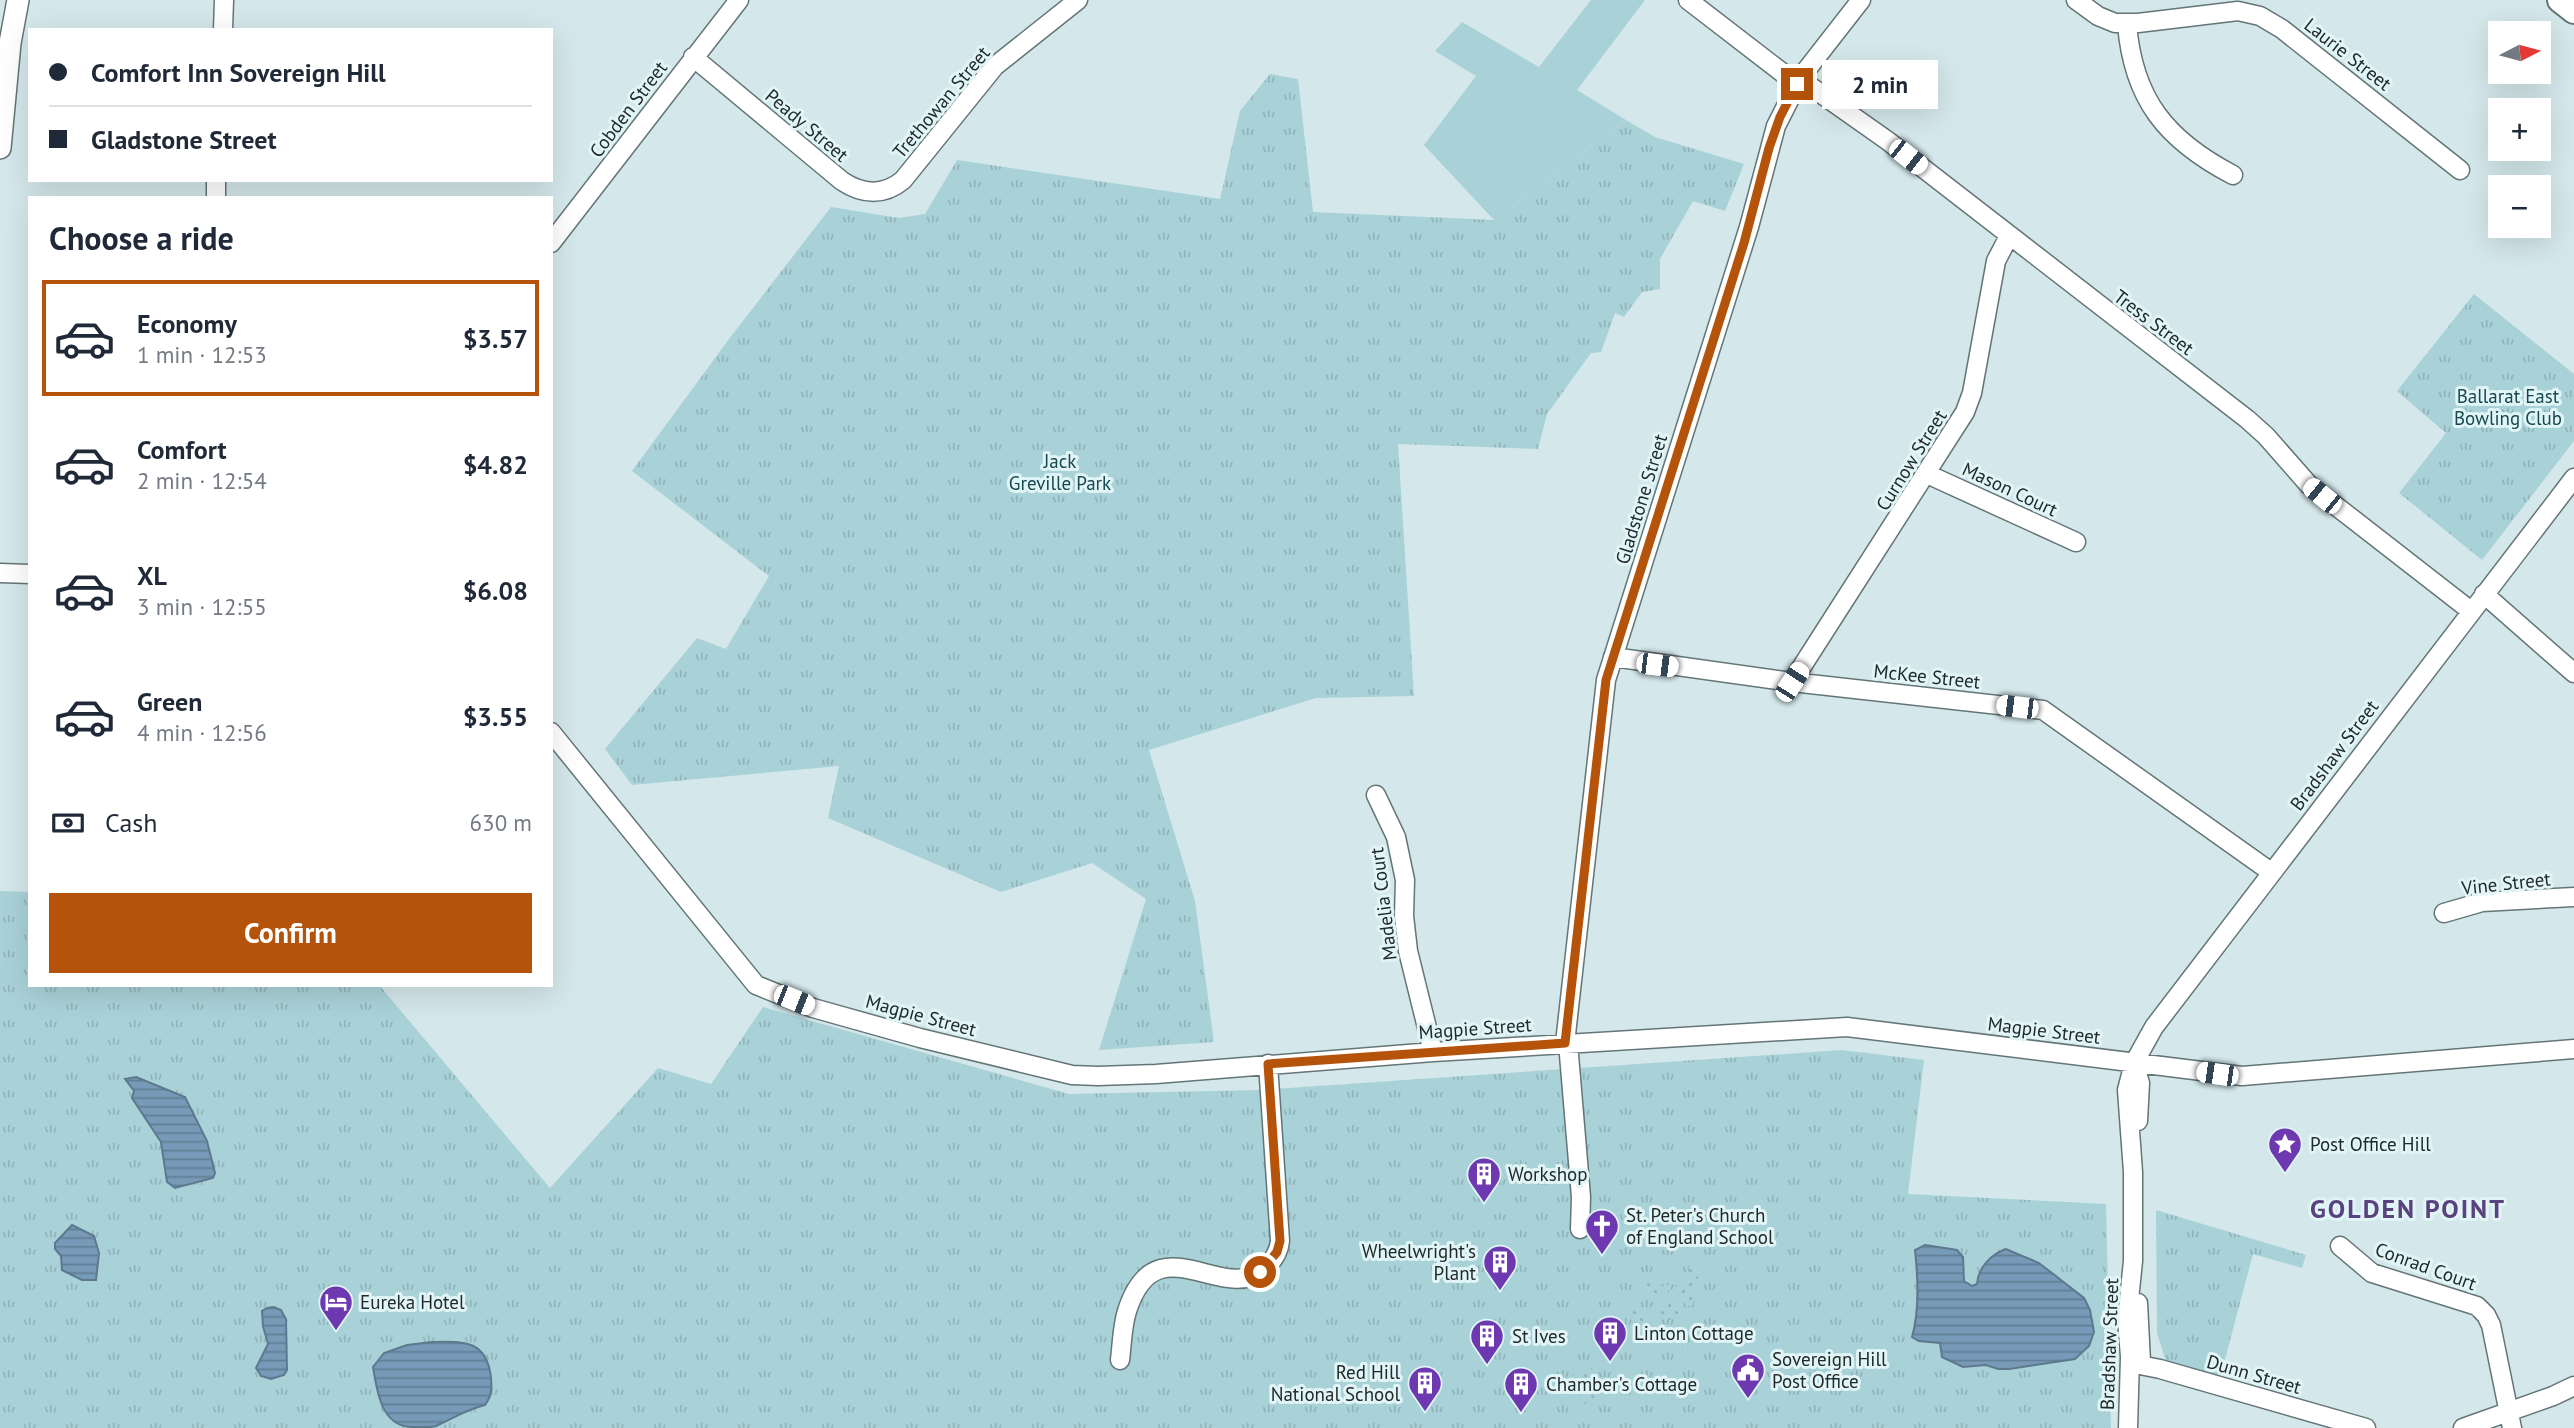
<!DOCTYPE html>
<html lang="en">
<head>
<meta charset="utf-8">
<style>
	body { margin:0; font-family:"PT Sans",sans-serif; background:#f6f6f7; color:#1f2937; height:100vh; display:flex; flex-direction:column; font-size:26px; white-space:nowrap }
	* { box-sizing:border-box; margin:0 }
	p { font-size:23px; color:#747a83 }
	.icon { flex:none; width:38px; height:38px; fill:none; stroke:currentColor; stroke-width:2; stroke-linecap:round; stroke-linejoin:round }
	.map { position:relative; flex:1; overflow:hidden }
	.sheet { position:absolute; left:28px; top:196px; width:525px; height:791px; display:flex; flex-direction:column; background:#fff; border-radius:0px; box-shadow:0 7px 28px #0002 }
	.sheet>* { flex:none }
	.guide { position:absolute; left:28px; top:28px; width:525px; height:154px; border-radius:0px; box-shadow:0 7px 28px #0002; display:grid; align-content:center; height:154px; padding:0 21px; background:#fff }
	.needle { width:46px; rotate:84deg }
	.controls { position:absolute; left:2488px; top:21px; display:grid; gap:14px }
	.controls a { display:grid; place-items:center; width:63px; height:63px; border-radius:0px; background:#fff; box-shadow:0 7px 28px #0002; font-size:35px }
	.end { position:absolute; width:32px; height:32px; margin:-16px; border:9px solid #b45309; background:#fff; box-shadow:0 0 0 4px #fff }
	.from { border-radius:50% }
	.bubble { position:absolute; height:49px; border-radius:0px; background:#fff; box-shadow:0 7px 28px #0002; font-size:23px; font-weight:600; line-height:49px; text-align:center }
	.car { position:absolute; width:21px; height:42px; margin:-21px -10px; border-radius:9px; box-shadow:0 0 5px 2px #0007; background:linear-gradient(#fff 24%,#345 0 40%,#fff 0 76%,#345 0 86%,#fff 0) }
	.guide b { display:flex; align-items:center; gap:24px; height:66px; font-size:26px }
	.guide b+b { border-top:2px solid #e0e1e3 }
	.guide i { width:18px; height:18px; background:#1f2937 }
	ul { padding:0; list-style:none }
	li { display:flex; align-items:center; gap:21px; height:116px; margin:0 14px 10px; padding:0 7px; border:4px solid transparent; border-radius:0px }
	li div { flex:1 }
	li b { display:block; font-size:26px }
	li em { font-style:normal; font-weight:600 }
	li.on { border-color:#b45309 }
	li>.icon { width:63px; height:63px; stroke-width:1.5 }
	h2 { padding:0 21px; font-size:32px; line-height:84px }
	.pay { display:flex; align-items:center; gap:18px; height:77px; padding:0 21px; font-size:26px }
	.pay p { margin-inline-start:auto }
	.action { display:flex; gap:14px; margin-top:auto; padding:14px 21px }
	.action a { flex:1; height:80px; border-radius:0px; background:#b45309; color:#fff; font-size:28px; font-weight:600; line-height:80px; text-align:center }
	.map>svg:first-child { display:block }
	.grass { fill:#a9d2d8 }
	.park { fill:url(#park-tufts) }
	.garden { fill:url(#garden-dots) }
	.water { fill:url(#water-rules); stroke:#5e788d; stroke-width:2 }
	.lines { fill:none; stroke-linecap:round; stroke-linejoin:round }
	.minor-casing { stroke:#637577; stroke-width:21 }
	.tertiary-casing { stroke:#637577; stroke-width:24 }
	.secondary-casing { stroke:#637577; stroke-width:28 }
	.minor { stroke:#fff; stroke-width:18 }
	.tertiary { stroke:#fff; stroke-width:21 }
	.secondary { stroke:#fff; stroke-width:24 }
	.route { stroke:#b45309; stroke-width:9 }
	.labels { text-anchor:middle; stroke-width:6; stroke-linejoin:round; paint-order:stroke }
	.street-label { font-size:19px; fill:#22292a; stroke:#e1f5f7 }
	.park-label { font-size:19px; fill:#16484f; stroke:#e1f5f7 }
	.poi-label { font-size:19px; fill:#22292a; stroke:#e1f5f7; text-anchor:start }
	.district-label { font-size:26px; font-weight:bold; letter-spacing:2px; fill:#5a427f; stroke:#e1f5f7 }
</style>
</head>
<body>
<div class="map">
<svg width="2574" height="1428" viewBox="0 0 2574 1428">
	<defs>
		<pattern id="park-tufts" width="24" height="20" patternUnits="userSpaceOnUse" patternTransform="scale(1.75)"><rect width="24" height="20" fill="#a9d2d8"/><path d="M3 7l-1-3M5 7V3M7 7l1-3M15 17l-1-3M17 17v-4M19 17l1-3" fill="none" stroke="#91b4ba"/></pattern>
		<pattern id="garden-dots" width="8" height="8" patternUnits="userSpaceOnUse" patternTransform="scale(1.75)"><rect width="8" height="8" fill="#a9d2d8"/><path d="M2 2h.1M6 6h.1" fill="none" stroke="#91b4ba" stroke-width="1.8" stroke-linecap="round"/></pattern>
		<pattern id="water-rules" width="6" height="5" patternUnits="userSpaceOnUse" patternTransform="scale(1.75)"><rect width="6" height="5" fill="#779ab8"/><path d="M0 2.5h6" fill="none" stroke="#617e96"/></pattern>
	</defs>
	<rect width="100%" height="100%" fill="#d4e7ea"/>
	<!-- grass -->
	<path class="grass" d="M 1591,0 L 1645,0 L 1577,90 L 1626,120 L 1494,220 L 1424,145 L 1476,76 L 1435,51 L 1462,22 L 1539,67 Z"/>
	<!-- park -->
	<path class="park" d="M 1270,74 L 1298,79 L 1313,212 L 1494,220 L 1626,120 L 1655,137 L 1744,164 L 1725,211 L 1693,201 L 1660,259 L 1660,289 L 1642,292 L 1624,317 L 1615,313 L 1601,352 L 1591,353 L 1547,414 L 1538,449 L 1398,444 L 1414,696 L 1316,698 L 1149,750 L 1195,901 L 1214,1042 L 1099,1050 L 1146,899 L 1092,863 L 1001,892 L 828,818 L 839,766 L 632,785 L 605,749 L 697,638 L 726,649 L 769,576 L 632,471 L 729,339 L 831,207 L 899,218 L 925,214 L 957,160 L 1220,199 L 1240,111 Z
		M 2474,294 L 2574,374 L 2574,441 L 2482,560 L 2399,493 L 2446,433 L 2397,391 Z
		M 0,891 L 30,892 L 30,985 L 379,985 L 550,1188 L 658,1068 L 711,1084 L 763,1007 L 1069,1094 L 1260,1090 L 1842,1050 L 1924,1060 L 1908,1194 L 2106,1204 L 2111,1428 L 0,1428 Z
		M 2156,1210 L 2306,1255 L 2302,1268 L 2253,1254 L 2220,1378 L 2166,1362 L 2157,1333 Z"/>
	<!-- garden -->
	<path class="garden" d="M 1689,1263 L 1697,1265 L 1698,1278 L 1693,1305 L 1686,1306 L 1680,1297 L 1673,1294 L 1674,1285 L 1688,1286 Z
		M 1654,1277 L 1654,1284 L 1669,1285 L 1669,1293 L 1661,1295 L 1656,1300 L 1646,1285 Z
		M 1630,1298 L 1643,1308 L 1645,1323 L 1650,1332 L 1632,1319 Z
		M1659 1310a10 10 0 1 1 20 0a10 10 0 1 1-20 0Z
		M 1655,1334 L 1668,1337 L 1681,1335 L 1684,1345 L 1680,1353 Z
		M 1591,1366 L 1602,1396 L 1584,1404 L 1572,1374 Z"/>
	<!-- water -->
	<path class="water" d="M 136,1077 L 185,1097 L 207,1141 L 215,1173 L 213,1178 L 175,1188 L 167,1182 L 161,1142 L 132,1098 L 134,1091 L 125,1079 Z
		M 72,1225 L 94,1236 L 99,1253 L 96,1280 L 82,1280 L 62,1270 L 61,1256 L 55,1249 L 55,1243 Z
		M 1925,1245 L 1957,1250 L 1963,1257 L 1964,1281 L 1972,1286 L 1977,1284 C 1978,1268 1991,1254 2006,1249 L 2039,1263 L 2084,1298 L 2090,1310 L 2094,1332 L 2089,1346 L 2075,1359 L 2009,1369 L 1998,1369 L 1986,1365 L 1963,1367 L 1942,1357 L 1940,1343 L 1919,1341 L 1912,1337 C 1920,1310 1918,1278 1915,1250 Z
		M 267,1308 L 274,1307 L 281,1310 L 286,1319 L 287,1370 L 284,1375 L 271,1379 L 261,1376 L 256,1368 L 268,1344 L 263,1326 L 262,1311 Z
		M 432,1342 C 464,1341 487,1340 491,1378 C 492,1390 492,1395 485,1405 C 465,1410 454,1418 436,1426 C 429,1428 421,1427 414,1427 C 381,1428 377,1391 373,1367 L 384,1353 L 407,1345 Z"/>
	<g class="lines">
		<!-- minor casing -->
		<g class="minor-casing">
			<path id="minor" d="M 1688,0 L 1797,84
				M 2076,0 L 2098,16 L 2115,23 L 2138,23 L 2238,11 L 2260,16 L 2282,29 L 2460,170
				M 2127,24 C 2133,99 2166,140 2233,175
				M 223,30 L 224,0
				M 693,57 L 842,181 C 863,195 884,196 903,180 L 995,66 L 1078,0
				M 1800,79 L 1888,141 L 2247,419 L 2266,436 L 2309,485 L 2471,611
				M 216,198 L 216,180
				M 551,243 L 739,0
				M 1927,474 L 2076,542
				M 0,573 L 30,574
				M 2484,594 L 2574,673
				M 1613,657 L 1792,682 L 2043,710 L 2271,872
				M 1792,682 L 1965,412 L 1972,393 L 1996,261 L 2009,236
				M 551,732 L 756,985 L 813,1008 L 920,1038 L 1072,1075 L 1098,1076 L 1156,1074 L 1433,1052 L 1847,1027 L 2242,1076 L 2574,1049
				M 1376,795 L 1396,837 L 1405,880 L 1404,916 L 1408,951 L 1433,1052
				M 2444,913 L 2482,902 L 2574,897
				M 1565,1043 L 1606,680 L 1749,227 L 1776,126 L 1801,77 L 1861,0
				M 1568,1043 L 1581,1197 L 1580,1229
				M 2134,1063 L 2140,1083 L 2138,1121
				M 2340,1246 L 2372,1273 L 2477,1306 L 2486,1315 L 2491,1325 L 2512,1428
				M 2138,1303 L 2141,1362
				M 1120,1360 C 1122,1344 1122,1327 1127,1311 C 1156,1220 1223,1306 1264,1269 C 1272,1262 1279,1252 1280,1241 L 1268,1064
				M 2130,1363 L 2160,1369 L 2366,1428
				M 2128,1428 L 2130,1357 L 2127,1319 L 2133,1261 L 2133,1172 L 2127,1090 L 2134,1063 L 2154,1027 L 2574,478
				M 2463,1428 L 2553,1396 L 2574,1386"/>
		</g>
		<!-- tertiary casing -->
		<g class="tertiary-casing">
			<path id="tertiary" d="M 0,148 L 10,43 L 18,0"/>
		</g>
		<!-- secondary casing -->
		<g class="secondary-casing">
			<path id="secondary" d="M 2560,0 L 2574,11"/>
		</g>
		<!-- minor -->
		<use href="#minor" class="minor"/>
		<!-- tertiary -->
		<use href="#tertiary" class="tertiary"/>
		<!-- secondary -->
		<use href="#secondary" class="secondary"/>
	</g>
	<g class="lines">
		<!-- route -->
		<path class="route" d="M 1260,1272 L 1277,1252 L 1280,1241 L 1268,1064 L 1565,1043 L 1606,680 L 1744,243 L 1769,148 L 1780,117 L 1797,84"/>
	</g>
	<!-- icons -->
	<defs>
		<g id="sight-pin" transform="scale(1.75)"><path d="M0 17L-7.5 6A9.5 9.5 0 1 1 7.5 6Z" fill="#6e39b0" stroke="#e1f5f7"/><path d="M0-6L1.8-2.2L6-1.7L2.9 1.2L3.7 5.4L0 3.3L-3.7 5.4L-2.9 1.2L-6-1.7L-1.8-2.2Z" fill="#fff"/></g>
		<g id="building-pin" transform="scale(1.75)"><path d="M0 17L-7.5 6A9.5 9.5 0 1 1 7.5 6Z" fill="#6e39b0" stroke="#e1f5f7"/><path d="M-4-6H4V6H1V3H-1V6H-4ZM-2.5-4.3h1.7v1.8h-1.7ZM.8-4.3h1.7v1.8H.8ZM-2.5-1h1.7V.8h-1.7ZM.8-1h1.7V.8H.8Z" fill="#fff"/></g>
		<g id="church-pin" transform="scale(1.75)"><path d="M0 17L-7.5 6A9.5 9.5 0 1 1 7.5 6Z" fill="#6e39b0" stroke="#e1f5f7"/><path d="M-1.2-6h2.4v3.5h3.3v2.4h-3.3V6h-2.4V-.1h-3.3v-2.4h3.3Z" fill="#fff"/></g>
		<g id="hotel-pin" transform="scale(1.75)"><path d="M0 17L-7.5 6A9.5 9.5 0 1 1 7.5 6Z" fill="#6e39b0" stroke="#e1f5f7"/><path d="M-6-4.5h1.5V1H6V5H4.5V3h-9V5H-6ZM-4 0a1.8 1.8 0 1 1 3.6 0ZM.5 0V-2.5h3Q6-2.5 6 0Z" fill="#fff"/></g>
		<g id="civic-pin" transform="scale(1.75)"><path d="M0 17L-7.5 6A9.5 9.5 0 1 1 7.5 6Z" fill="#6e39b0" stroke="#e1f5f7"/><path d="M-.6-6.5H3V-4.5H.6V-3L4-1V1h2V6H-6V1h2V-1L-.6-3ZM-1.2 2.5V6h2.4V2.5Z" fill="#fff"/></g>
	</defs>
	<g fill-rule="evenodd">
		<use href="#sight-pin" x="2285" y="1144"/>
		<use href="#building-pin" x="1484" y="1174"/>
		<use href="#church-pin" x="1602" y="1226"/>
		<use href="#building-pin" x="1500" y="1262"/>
		<use href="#hotel-pin" x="336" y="1302"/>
		<use href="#building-pin" x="1610" y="1333"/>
		<use href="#building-pin" x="1487" y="1336"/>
		<use href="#civic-pin" x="1748" y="1370"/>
		<use href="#building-pin" x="1425" y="1383"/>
		<use href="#building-pin" x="1521" y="1384"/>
	</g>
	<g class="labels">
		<!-- street labels -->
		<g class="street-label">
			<text transform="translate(2348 54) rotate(38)" y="7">Laurie Street</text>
			<text transform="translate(941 102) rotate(-50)" y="7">Trethowan Street</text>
			<text transform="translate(628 109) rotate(-53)" y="7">Cobden Street</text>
			<text transform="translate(807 125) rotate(40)" y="7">Peady Street</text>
			<text transform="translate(2154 322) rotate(37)" y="7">Tress Street</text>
			<text transform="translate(1911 460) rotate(-58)" y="7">Curnow Street</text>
			<text transform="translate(2010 489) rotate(25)" y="7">Mason Court</text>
			<text transform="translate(1641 499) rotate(-73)" y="7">Gladstone Street</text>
			<text transform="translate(1927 676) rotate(6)" y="7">McKee Street</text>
			<text transform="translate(2334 755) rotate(-53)" y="7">Bradshaw Street</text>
			<text transform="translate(2506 883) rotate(-6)" y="7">Vine Street</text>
			<text transform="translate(1383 904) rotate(-97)" y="7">Madelia Court</text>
			<text transform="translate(921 1015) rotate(15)" y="7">Magpie Street</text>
			<text transform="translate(1475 1028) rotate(-4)" y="7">Magpie Street</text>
			<text transform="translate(2044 1030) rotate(7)" y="7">Magpie Street</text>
			<text transform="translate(2426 1266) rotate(20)" y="7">Conrad Court</text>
			<text transform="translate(2109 1344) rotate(-88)" y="7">Bradshaw Street</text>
			<text transform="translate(2254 1374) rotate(16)" y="7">Dunn Street</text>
		</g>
		<!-- park labels -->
		<g class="park-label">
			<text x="2508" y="403">Ballarat East<tspan x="2508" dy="22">Bowling Club</tspan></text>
			<text x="1060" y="468">Jack<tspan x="1060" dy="22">Greville Park</tspan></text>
		</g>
		<!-- poi labels -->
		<g class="poi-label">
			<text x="2310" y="1151">Post Office Hill</text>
			<text x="1508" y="1181">Workshop</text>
			<text x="1626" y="1222">St. Peter's Church<tspan x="1626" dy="22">of England School</tspan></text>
			<text x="1476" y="1258" text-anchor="end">Wheelwright's<tspan x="1476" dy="22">Plant</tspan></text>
			<text x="360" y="1309">Eureka Hotel</text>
			<text x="1634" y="1340">Linton Cottage</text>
			<text x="1512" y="1343">St Ives</text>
			<text x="1772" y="1366">Sovereign Hill<tspan x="1772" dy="22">Post Office</tspan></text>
			<text x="1400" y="1379" text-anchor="end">Red Hill<tspan x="1400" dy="22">National School</tspan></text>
			<text x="1546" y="1391">Chamber's Cottage</text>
		</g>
		<!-- district labels -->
		<g class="district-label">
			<text x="2408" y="1218">GOLDEN POINT</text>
		</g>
	</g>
</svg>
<div class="controls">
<a><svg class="needle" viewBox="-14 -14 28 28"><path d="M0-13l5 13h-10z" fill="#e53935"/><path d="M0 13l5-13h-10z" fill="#747a83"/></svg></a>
<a>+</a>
<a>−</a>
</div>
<i class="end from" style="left:1260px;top:1272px"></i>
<i class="end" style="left:1797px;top:84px"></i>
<div class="bubble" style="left:1822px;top:60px;width:116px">2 min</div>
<i class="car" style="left:1908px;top:157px;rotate:128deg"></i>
<i class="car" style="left:2322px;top:496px;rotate:309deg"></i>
<i class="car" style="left:1657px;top:665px;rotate:97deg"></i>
<i class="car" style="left:1792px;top:682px;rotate:33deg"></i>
<i class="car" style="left:2017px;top:707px;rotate:277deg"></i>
<i class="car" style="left:794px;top:1000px;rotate:112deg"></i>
<i class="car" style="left:2217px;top:1074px;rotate:278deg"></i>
<div class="guide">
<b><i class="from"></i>Comfort Inn Sovereign Hill</b>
<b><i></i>Gladstone Street</b>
</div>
<section class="sheet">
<h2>Choose a ride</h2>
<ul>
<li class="on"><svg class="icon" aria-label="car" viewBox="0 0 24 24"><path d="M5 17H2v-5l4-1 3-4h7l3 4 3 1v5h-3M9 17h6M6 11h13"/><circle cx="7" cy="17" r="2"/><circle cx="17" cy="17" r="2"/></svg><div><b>Economy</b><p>1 min · 12:53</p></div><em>$3.57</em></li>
<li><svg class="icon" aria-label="car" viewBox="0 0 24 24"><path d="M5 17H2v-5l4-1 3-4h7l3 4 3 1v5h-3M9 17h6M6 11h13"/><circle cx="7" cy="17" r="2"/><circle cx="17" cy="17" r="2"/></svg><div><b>Comfort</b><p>2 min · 12:54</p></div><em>$4.82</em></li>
<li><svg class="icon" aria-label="car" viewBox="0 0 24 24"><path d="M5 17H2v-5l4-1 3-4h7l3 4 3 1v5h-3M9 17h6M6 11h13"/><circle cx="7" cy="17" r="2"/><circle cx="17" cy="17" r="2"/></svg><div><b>XL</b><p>3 min · 12:55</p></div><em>$6.08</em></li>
<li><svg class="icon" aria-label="car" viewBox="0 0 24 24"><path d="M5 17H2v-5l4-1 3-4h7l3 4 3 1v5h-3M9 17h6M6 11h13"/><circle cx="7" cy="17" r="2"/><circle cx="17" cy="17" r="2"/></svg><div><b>Green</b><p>4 min · 12:56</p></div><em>$3.55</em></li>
</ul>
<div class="pay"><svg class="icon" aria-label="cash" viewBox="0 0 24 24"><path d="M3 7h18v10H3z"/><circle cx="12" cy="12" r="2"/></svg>Cash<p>630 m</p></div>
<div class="action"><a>Confirm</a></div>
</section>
</div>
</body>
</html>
